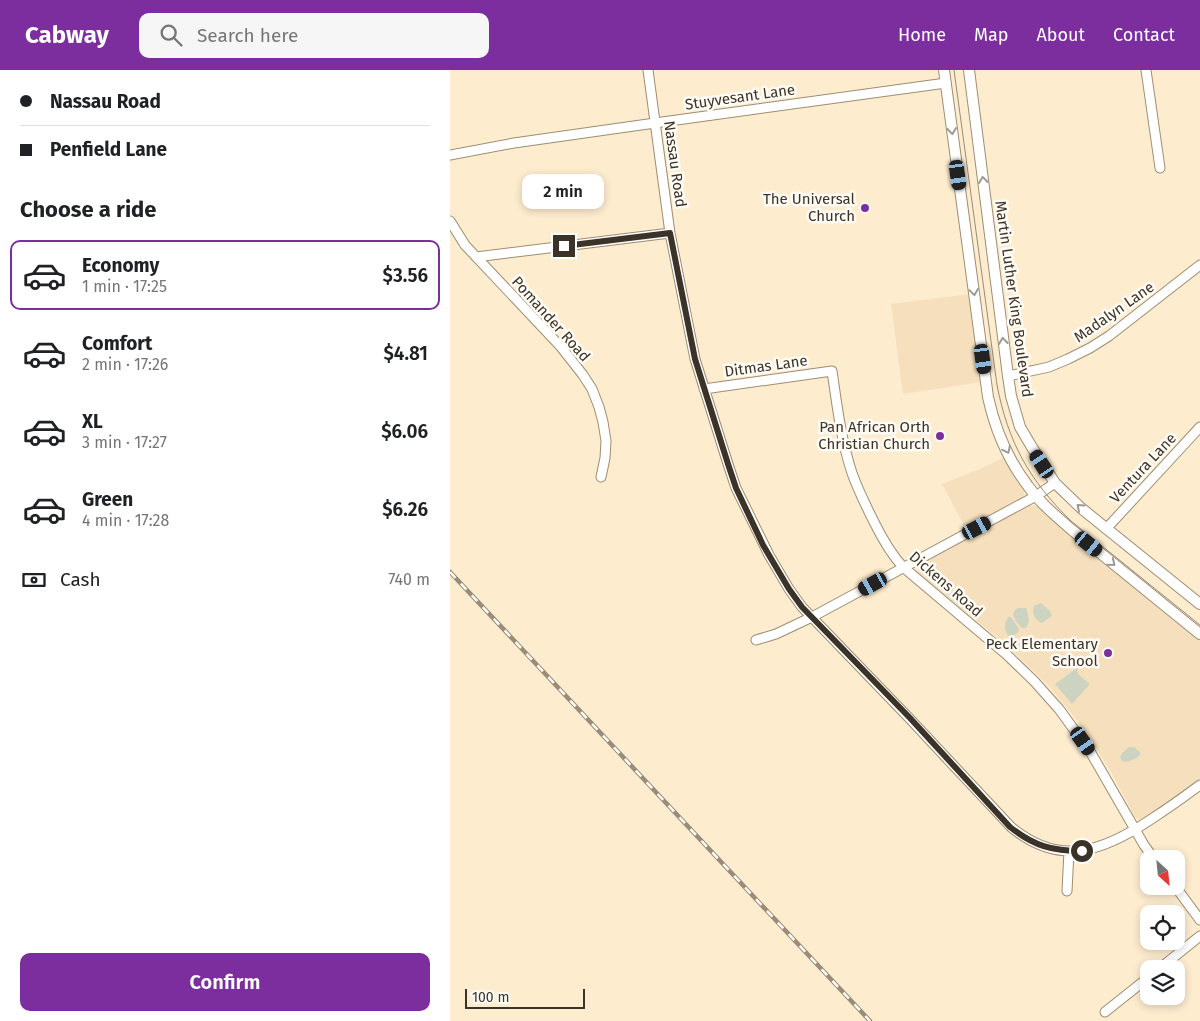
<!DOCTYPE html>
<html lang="en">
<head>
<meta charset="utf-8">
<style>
	body { margin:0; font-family:"Fira Sans",sans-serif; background:#f6f6f6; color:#202124; height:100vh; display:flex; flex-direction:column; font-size:19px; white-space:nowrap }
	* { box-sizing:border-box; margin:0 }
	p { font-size:16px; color:#757577 }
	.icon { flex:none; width:28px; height:28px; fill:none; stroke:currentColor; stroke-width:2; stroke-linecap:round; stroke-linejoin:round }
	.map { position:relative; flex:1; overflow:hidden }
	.drawer { display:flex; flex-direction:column; background:#fff; width:450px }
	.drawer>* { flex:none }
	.guide { display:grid; align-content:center; height:110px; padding:0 20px; background:#fff }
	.needle { width:32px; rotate:153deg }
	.tools { position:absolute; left:690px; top:780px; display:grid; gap:10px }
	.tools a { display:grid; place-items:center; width:45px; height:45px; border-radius:10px; background:#fff; box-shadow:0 2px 8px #0003; font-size:25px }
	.scale { position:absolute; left:15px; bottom:12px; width:120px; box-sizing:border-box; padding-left:5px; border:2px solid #3b3328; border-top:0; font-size:14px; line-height:18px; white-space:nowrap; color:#3b3328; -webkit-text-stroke:4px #fffbf5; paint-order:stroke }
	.end { position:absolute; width:22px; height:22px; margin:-11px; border:6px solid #3b3328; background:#fff; box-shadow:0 0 0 2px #fff }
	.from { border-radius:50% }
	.bubble { position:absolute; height:35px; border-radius:10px; background:#fff; box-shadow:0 2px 8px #0003; font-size:16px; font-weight:600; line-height:35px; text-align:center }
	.car { position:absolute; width:15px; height:30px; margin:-15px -8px; border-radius:6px; box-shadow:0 0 4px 1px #0007; background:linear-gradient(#222 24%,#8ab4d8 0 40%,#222 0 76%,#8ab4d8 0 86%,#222 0) }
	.guide b { display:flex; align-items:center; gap:18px; height:48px; font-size:19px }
	.guide b+b { border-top:1px solid #e0e0e0 }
	.guide i { width:12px; height:12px; background:#202124 }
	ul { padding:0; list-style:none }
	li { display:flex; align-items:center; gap:15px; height:70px; margin:0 10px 8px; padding:0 10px; border:2px solid transparent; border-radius:10px }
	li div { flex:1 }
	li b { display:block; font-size:19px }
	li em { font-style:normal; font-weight:600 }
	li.current { border-color:#7c2e9f }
	li>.icon { width:45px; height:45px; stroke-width:1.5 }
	h2 { padding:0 20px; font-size:22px; line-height:60px }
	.pay { display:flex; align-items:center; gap:12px; height:55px; padding:0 20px; font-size:19px }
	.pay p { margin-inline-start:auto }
	.primary-button { display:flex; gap:10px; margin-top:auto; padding:10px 20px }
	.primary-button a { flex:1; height:58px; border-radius:10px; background:#7c2e9f; color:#fff; font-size:20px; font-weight:600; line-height:58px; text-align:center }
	header { display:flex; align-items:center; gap:30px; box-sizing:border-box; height:70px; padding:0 25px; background:#7c2e9f; color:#fff }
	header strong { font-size:24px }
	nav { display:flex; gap:28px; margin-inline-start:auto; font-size:18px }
	.search { width:350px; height:45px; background:#f6f6f6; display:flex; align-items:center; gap:12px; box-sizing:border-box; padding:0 18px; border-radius:10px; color:#757577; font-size:19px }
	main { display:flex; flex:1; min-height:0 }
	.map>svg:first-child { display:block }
	.built { fill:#f6dfbd }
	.green { fill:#ccd4c1 }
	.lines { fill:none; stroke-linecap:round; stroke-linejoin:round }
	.minor-casing { stroke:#9e8d72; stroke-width:11 }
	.major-casing { stroke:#9e8d72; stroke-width:12 }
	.minor { stroke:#fff; stroke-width:9 }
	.major { stroke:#fff; stroke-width:10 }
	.tram { stroke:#998c79; stroke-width:1 }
	.rail-casing { stroke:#998c79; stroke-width:4.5 }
	.rail { stroke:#fffbf5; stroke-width:2.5; stroke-dasharray:8; stroke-linecap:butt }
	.oneway { stroke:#9d9994 }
	.route { stroke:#3b3328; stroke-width:6 }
	.poi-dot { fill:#7c2e9f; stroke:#fffbf5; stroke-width:2 }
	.labels { text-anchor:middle; stroke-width:5; stroke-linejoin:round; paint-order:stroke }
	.street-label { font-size:15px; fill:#3b3328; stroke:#fffbf5 }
	.poi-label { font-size:15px; fill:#3b3328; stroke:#fffbf5; text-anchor:end }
</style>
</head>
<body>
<header>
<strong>Cabway</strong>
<div class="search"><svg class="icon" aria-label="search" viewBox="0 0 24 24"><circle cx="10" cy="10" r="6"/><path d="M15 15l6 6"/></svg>Search here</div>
<nav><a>Home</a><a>Map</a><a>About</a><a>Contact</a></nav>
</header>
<main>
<section class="drawer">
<div class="guide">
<b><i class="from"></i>Nassau Road</b>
<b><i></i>Penfield Lane</b>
</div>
<h2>Choose a ride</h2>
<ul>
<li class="current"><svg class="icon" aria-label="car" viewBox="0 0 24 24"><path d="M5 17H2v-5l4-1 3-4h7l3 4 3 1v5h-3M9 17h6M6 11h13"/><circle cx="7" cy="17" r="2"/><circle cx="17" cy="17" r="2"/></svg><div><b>Economy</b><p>1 min · 17:25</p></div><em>$3.56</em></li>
<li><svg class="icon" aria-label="car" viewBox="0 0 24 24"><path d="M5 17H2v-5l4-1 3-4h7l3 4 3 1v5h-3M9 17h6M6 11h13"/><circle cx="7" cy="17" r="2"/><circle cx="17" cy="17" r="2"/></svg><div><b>Comfort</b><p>2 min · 17:26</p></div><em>$4.81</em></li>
<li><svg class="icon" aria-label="car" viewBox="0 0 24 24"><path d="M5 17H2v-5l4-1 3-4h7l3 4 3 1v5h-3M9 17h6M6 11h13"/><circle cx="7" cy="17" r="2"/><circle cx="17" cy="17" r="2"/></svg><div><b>XL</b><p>3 min · 17:27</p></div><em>$6.06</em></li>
<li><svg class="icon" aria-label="car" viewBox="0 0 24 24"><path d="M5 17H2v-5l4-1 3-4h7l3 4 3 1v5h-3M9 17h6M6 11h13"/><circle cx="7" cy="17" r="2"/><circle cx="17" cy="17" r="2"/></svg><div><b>Green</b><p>4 min · 17:28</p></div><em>$6.26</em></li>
</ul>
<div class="pay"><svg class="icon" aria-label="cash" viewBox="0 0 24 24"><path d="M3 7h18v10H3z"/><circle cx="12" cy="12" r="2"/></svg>Cash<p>740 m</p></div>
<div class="primary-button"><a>Confirm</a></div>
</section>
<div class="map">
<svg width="750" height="951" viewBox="0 0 750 951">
	<rect width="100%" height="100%" fill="#feeccf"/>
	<!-- built -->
	<path class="built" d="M 520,224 L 531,312 L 453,324 L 441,234 Z
		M 555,387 L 574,420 L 574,425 L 570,429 L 516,459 L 492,414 L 530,399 Z
		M 584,435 L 589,437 L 750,570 L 750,709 L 723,730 L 691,750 L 685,747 L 660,700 L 634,659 L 599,616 L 554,573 L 469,505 L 467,499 L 470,494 L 579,436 Z"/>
	<!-- green -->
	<path class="green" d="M 591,533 L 600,541 L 602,546 L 592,553 C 584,550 582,544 584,536 Z
		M 568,538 L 576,538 C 578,545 581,551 576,558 L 572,558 L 565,550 L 563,544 L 565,540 Z
		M 558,547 L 561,547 L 569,559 L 568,563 L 560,567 C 553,561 554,554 558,547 Z
		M 627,598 L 628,604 L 640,614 L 622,634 L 605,614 Z
		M 679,677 L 684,677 L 690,682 L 690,685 C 684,690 679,693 672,691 L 670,687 L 673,682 Z"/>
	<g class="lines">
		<!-- minor casing -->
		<g class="minor-casing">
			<path id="minor" d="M 198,0 L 220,163 L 245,289 L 278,394 L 286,418 L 319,485 L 339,519 L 352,537 L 460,649 L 561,757 C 609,797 652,782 700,750 C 717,739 734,727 750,715
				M 696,0 L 710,98
				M 0,85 L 64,73 L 205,53 L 496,13
				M 0,151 L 15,175 L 111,277 L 133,305 L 142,319 L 149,337 L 153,352 L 156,371 L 155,388 L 151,407
				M 26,187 L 220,163
				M 558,306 L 599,297 L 618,289 L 640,278 L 659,266 L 750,195
				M 254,319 L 382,301 C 387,335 391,370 402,403 C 408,420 416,436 424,452 C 432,468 441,484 453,497 L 556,584 L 584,611 L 609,639 L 641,683 L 694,775 L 704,789
				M 656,459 L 750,357
				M 306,570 L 326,564 L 362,547 L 586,426 L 605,413
				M 725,816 L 750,850
				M 617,821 L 619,781
				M 709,899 L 750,866
				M 655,942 L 699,907"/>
		</g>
		<!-- major casing -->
		<g class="major-casing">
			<path id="major" d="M 494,0 L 538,327 C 545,359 558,390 578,416 C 590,433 607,447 622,460 L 750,564
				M 519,0 L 558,306 L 561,326 L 570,357 L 583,379 L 605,413 L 631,438 L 750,534"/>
		</g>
		<!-- minor -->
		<use href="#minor" class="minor"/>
		<!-- major -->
		<use href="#major" class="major"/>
		<!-- tram -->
		<path class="tram" d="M 504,0 L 547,315 C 558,372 579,410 621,451 L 750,555"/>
		<!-- rail casing -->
		<g class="rail-casing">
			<path id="rail" d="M 0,502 L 420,951"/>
		</g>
		<!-- rail -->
		<use href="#rail" class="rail"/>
	</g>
	<!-- one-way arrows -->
	<defs><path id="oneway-chevron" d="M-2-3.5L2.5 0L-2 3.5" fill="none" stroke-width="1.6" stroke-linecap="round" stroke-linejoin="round" transform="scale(1.25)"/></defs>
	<g class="oneway">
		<use href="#oneway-chevron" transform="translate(502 61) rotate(83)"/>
		<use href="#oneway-chevron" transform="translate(533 110) rotate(-97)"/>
		<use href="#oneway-chevron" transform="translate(524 222) rotate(82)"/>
		<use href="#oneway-chevron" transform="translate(553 271) rotate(-97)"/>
		<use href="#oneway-chevron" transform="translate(557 380) rotate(64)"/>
		<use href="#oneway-chevron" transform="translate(630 437) rotate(-138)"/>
		<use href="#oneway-chevron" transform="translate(662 493) rotate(39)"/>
	</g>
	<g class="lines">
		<!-- route -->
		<path class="route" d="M 114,176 L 220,163 L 245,289 L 278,394 L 286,418 L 313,475 L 339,519 L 352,537 L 460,648 L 560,757 C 584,776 602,781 632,781"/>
	</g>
	<!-- markers -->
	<g class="poi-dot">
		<circle cx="415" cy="138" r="5"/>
		<circle cx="490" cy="366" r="5"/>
		<circle cx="658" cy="583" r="5"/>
	</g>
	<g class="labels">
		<!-- street labels -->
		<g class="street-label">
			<text transform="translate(290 27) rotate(-8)" y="5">Stuyvesant Lane</text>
			<text transform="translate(225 94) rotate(82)" y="5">Nassau Road</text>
			<text transform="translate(564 229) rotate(82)" y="5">Martin Luther King Boulevard</text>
			<text transform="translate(664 242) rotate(-35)" y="5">Madalyn Lane</text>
			<text transform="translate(101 249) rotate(48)" y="5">Pomander Road</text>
			<text transform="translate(316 296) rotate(-8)" y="5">Ditmas Lane</text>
			<text transform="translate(693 398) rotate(-47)" y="5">Ventura Lane</text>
			<text transform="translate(496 514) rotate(41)" y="5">Dickens Road</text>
		</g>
		<!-- poi labels -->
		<g class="poi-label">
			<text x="405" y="134">The Universal<tspan x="405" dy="17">Church</tspan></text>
			<text x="480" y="362">Pan African Orth<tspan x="480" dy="17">Christian Church</tspan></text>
			<text x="648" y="579">Peck Elementary<tspan x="648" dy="17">School</tspan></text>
		</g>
	</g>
</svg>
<div class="tools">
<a><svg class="needle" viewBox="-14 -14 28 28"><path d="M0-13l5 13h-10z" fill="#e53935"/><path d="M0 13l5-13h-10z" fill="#757577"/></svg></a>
<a><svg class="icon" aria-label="locate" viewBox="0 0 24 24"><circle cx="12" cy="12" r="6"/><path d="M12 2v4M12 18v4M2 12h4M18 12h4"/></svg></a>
<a><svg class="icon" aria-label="layers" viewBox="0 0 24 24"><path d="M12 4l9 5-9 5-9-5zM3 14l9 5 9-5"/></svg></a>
</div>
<div class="scale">100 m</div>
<i class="end from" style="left:632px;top:781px"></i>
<i class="end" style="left:114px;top:176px"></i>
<div class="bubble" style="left:72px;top:104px;width:82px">2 min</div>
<i class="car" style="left:508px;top:105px;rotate:172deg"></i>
<i class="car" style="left:533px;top:289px;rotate:172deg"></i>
<i class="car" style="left:592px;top:394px;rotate:327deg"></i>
<i class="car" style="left:527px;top:458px;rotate:62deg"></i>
<i class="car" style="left:639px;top:474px;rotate:129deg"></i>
<i class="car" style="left:423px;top:514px;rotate:241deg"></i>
<i class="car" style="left:633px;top:671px;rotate:145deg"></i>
</div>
</main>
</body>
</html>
